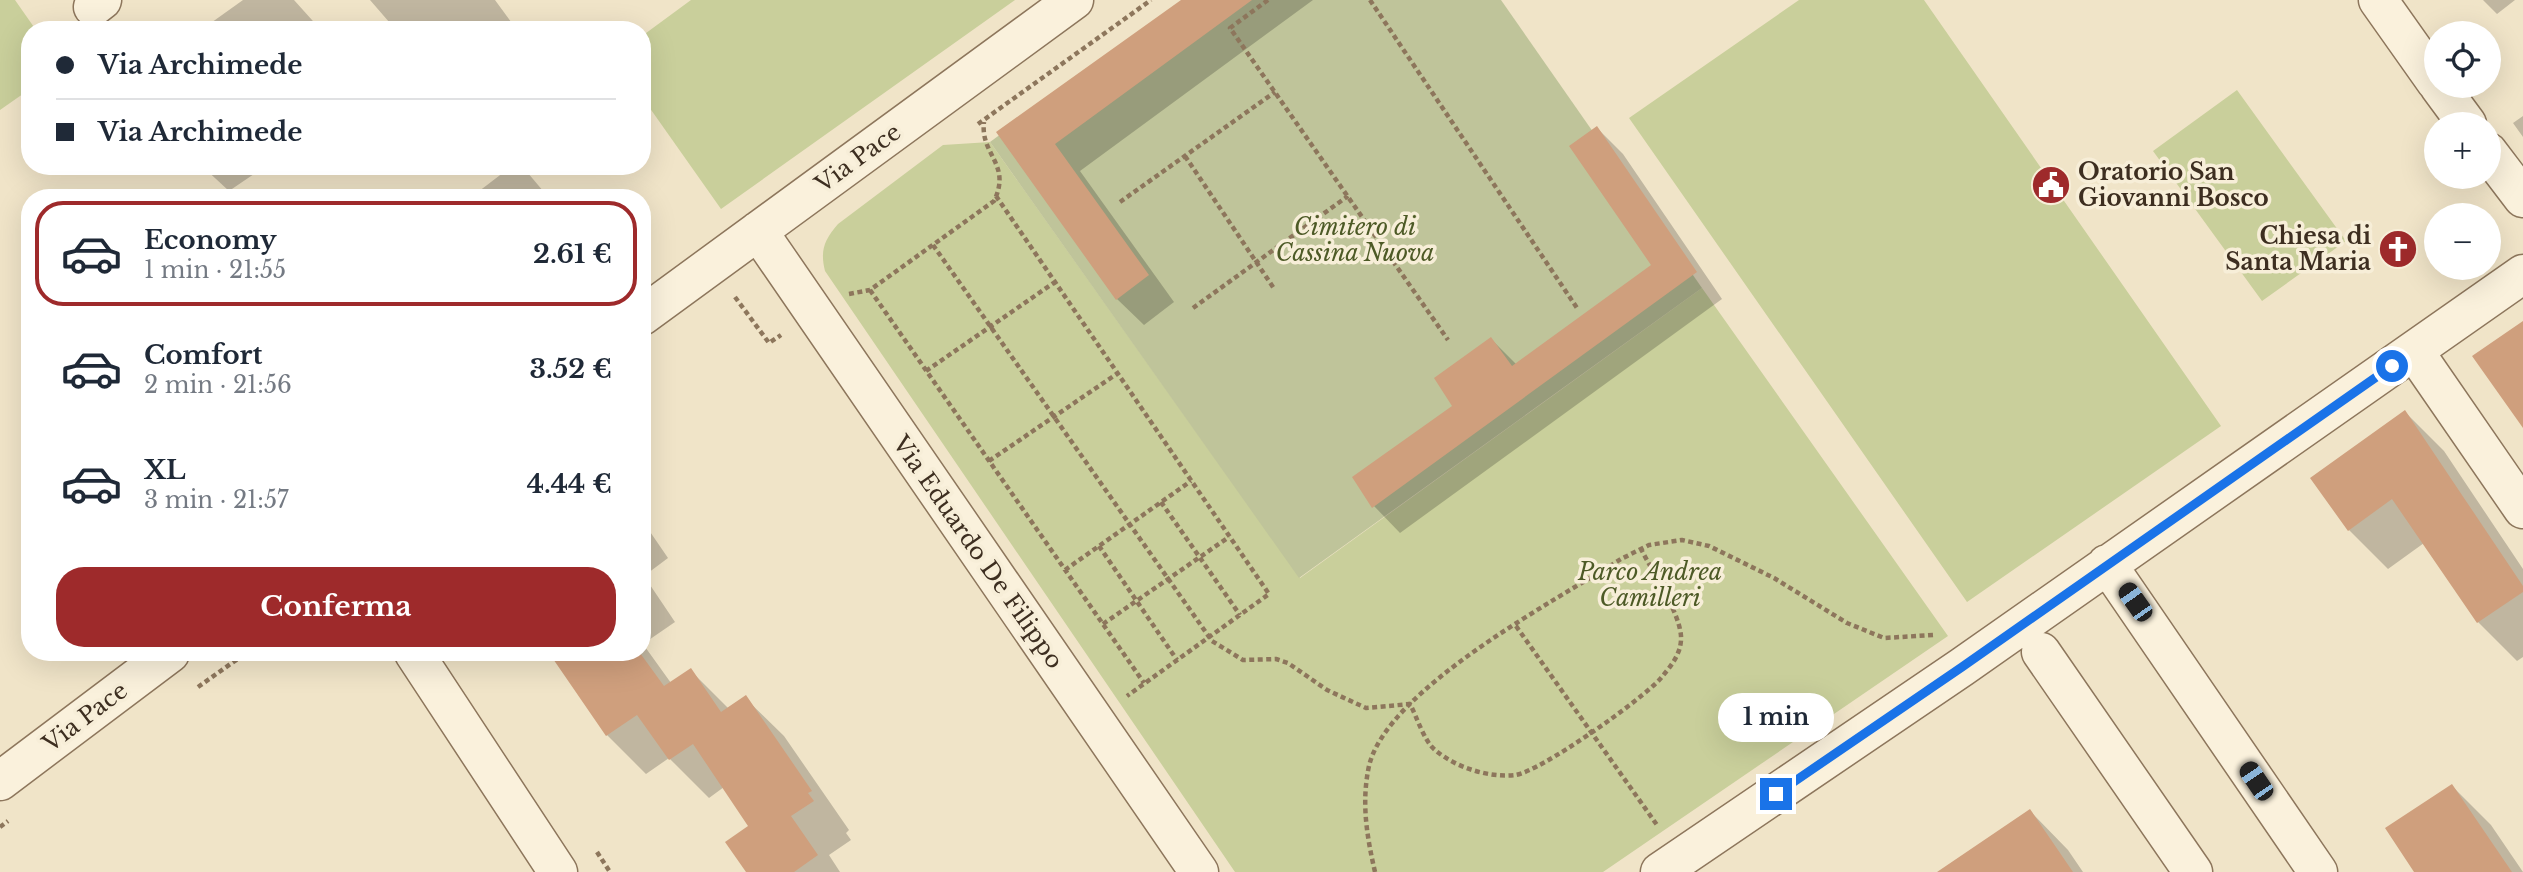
<!DOCTYPE html>
<html lang="it">
<head>
<meta charset="utf-8">
<style>
	body { margin:0; font-family:"Libre Baskerville",serif; background:#f2f2f3; color:#1f2937; height:100vh; display:flex; flex-direction:column; font-size:26px; white-space:nowrap }
	* { box-sizing:border-box; margin:0 }
	p { font-size:23px; color:#747a83 }
	.icon { flex:none; width:38px; height:38px; fill:none; stroke:currentColor; stroke-width:2; stroke-linecap:round; stroke-linejoin:round }
	.map { position:relative; flex:1; overflow:hidden }
	.drawer { position:absolute; left:21px; top:189px; width:630px; height:472px; display:flex; flex-direction:column; background:#fff; border-radius:28px; box-shadow:0 7px 28px #0002 }
	.drawer>* { flex:none }
	.banner { position:absolute; left:21px; top:21px; width:630px; height:154px; border-radius:28px; box-shadow:0 7px 28px #0002; display:grid; align-content:center; height:154px; padding:0 35px; background:#fff }
	.tools { position:absolute; left:2424px; top:21px; display:grid; gap:14px }
	.tools a { display:grid; place-items:center; width:77px; height:77px; border-radius:50%; background:#fff; box-shadow:0 7px 28px #0002; font-size:35px }
	.end { position:absolute; width:32px; height:32px; margin:-16px; border:9px solid #1a73e8; background:#fff; box-shadow:0 0 0 4px #fff }
	.from { border-radius:50% }
	.bubble { position:absolute; height:49px; border-radius:24px; background:#fff; box-shadow:0 7px 28px #0002; font-size:23px; font-weight:700; line-height:49px; text-align:center }
	.car { position:absolute; width:21px; height:42px; margin:-21px -10px; border-radius:9px; box-shadow:0 0 5px 2px #0007; background:linear-gradient(#222 24%,#8ab4d8 0 40%,#222 0 76%,#8ab4d8 0 86%,#222 0) }
	.banner b { display:flex; align-items:center; gap:24px; height:66px; font-size:26px }
	.banner b+b { border-top:2px solid #e0e1e3 }
	.banner i { width:18px; height:18px; background:#1f2937 }
	ul { padding:12px 0 0; list-style:none }
	li { display:flex; align-items:center; gap:21px; height:105px; margin:0 14px 10px; padding:0 21px; border:4px solid transparent; border-radius:28px }
	li div { flex:1 }
	li b { display:block; font-size:26px }
	li em { font-style:normal; font-weight:700 }
	li.on { border-color:#9e2a2b }
	li>.icon { width:63px; height:63px; stroke-width:1.5 }
	.primary-button { display:flex; gap:14px; margin-top:auto; padding:14px 35px }
	.primary-button a { flex:1; height:80px; border-radius:28px; background:#9e2a2b; color:#fff; font-size:28px; font-weight:700; line-height:80px; text-align:center }
	.map>svg:first-child { display:block }
	.green { fill:#c9cf9b }
	.cemetery { fill:#bfc49a }
	.shadow { fill:#0003 }
	.building { fill:#cf9f7d }
	.lines { fill:none; stroke-linecap:round; stroke-linejoin:round }
	.minor-casing { stroke:#8d765c; stroke-width:41 }
	.path { stroke:#8d765c; stroke-width:4.5; stroke-dasharray:5 3.5; stroke-linecap:butt }
	.minor { stroke:#faf1dc; stroke-width:38 }
	.route { stroke:#1a73e8; stroke-width:9 }
	.labels { text-anchor:middle; stroke-width:7; stroke-linejoin:round; paint-order:stroke }
	.street-label { font-size:23px; fill:#3d2e20; stroke:#f7eed8 }
	.poi-label { font-size:23px; font-weight:bold; fill:#3d2e20; stroke:#f7eed8; text-anchor:start }
	.park-label { font-size:23px; font-style:italic; fill:#4d5a26; stroke:#f7eed8 }
</style>
</head>
<body>
<div class="map">
<svg width="2523" height="872" viewBox="0 0 2523 872">
	<rect width="100%" height="100%" fill="#f0e4c8"/>
	<!-- green -->
	<path class="green" d="M 0,0 L 15,0 L 36,30 L 30,30 L 30,89 L 0,110 Z
		M 691,0 L 1015,0 L 721,209 L 642,97 L 642,36 Z
		M 1799,0 L 1924,0 L 2221,426 L 1967,602 L 1629,118 Z
		M 2237,90 L 2346,241 L 2262,301 L 2153,151 Z
		M 990,142 L 1300,578 L 1702,288 L 1948,636 L 1603,872 L 1235,872 L 825,271 C 820,251 824,240 838,224 L 943,145 Z"/>
	<!-- cemetery -->
	<path class="cemetery" d="M 1183,0 L 1501,0 L 1702,288 L 1299,578 L 990,142 Z"/>
	<!-- shadow -->
	<path class="shadow" d="M 243,0 L 294,0 L 321,30 L 201,30 Z
		M 370,0 L 495,0 L 517,30 L 396,30 Z
		M 1184,0 L 1313,0 L 1080,171 L 1174,302 L 1144,325 L 1117,299 L 998,133 Z
		M 2483,0 L 2515,0 L 2497,14 Z
		M 2523,116 L 2523,137 L 2513,123 Z
		M 1597,128 L 1623,154 L 1722,299 L 1400,533 L 1374,506 L 1454,406 L 1491,339 L 1517,365 L 1654,266 Z
		M 202,166 L 250,166 L 254,174 L 229,191 Z
		M 512,166 L 522,166 L 549,198 L 470,198 Z
		M 2405,412 L 2444,451 L 2523,569 L 2523,657 L 2517,661 L 2478,622 L 2424,543 L 2388,569 L 2349,530 Z
		M 642,520 L 668,558 L 644,576 L 675,622 L 643,644 L 671,683 L 691,671 L 729,709 L 745,698 L 784,736 L 849,830 L 846,833 L 851,840 L 829,855 L 840,872 L 748,872 L 751,826 L 724,787 L 709,798 L 669,758 L 646,774 L 607,735 L 551,653 L 642,653 Z
		M 2452,786 L 2491,825 L 2523,872 L 2416,872 Z
		M 2030,811 L 2068,850 L 2083,872 L 1941,872 Z"/>
	<!-- building -->
	<path class="building" d="M 1181,0 L 1252,0 L 1055,144 L 1149,275 L 1116,300 L 996,132 Z
		M 1597,126 L 1697,272 L 1372,508 L 1352,477 L 1452,406 L 1434,378 L 1491,337 L 1512,366 L 1651,265 L 1569,146 Z
		M 2523,321 L 2523,428 L 2472,356 Z
		M 2405,410 L 2523,586 L 2523,592 L 2477,623 L 2392,499 L 2348,531 L 2310,478 Z
		M 549,653 L 640,653 L 664,686 L 691,668 L 721,712 L 746,695 L 812,791 L 808,793 L 814,801 L 791,816 L 818,855 L 794,872 L 746,872 L 725,842 L 748,826 L 693,744 L 669,760 L 637,715 L 606,736 Z
		M 2452,784 L 2512,872 L 2414,872 L 2385,828 Z
		M 2030,809 L 2073,872 L 1937,872 Z"/>
	<g class="lines">
		<!-- minor casing -->
		<g class="minor-casing">
			<path id="minor" d="M 2378,0 L 2436,82
				M 93,7 L 102,0
				M 2439,86 L 2467,124
				M 2488,152 L 2523,198
				M 758,231 L 1199,872
				M 642,316 L 1074,0
				M 2414,351 L 2523,509
				M 2107,564 L 2318,872
				M 2041,652 L 2193,872
				M 414,653 L 558,872
				M 0,781 L 170,653
				M 1660,872 L 1962,667 L 2523,274"/>
		</g>
		<!-- path -->
		<path class="path" d="M 1268,0 L 1230,28 L 1448,340
			M 1370,0 L 1577,308
			M 978,124 L 1151,0
			M 1185,156 L 1275,290
			M 996,196 L 1269,594 L 1127,696
			M 1120,202 L 1275,92
			M 933,245 L 1212,641 L 1243,660 L 1276,659 L 1288,663 L 1327,690 L 1366,708 L 1410,704 C 1417,717 1424,741 1435,750 C 1455,767 1488,778 1515,775 C 1540,772 1643,699 1661,678 C 1671,666 1682,653 1681,636 C 1679,611 1652,571 1641,549
			M 870,290 L 1144,683
			M 849,294 L 870,290 L 994,201 C 1012,164 980,155 984,122
			M 735,297 L 769,343 L 781,335
			M 1193,308 L 1348,196
			M 926,371 L 1055,282
			M 989,461 L 1118,373
			M 1161,502 L 1240,615
			M 1099,546 L 1177,660
			M 1065,570 L 1191,481
			M 1103,624 L 1229,537
			M 1516,626 L 1657,825
			M 198,687 L 246,653
			M 0,827 L 8,821
			M 597,852 L 610,872
			M 1375,872 C 1367,837 1361,803 1369,766 C 1387,689 1555,601 1621,559 L 1649,545 L 1682,540 L 1709,546 L 1774,578 L 1847,623 L 1884,638 L 1934,635"/>
		<!-- minor -->
		<use href="#minor" class="minor"/>
	</g>
	<g class="lines">
		<!-- route -->
		<path class="route" d="M 1776,794 L 1962,667 L 2392,366"/>
	</g>
	<!-- icons -->
	<defs>
		<g id="civic-disc" transform="scale(2.0125)"><circle r="9.5" fill="#9e2a2b" stroke="#f7eed8"/><path d="M-.6-6.5H3V-4.5H.6V-3L4-1V1h2V6H-6V1h2V-1L-.6-3ZM-1.2 2.5V6h2.4V2.5Z" fill="#fff"/></g>
		<g id="church-disc" transform="scale(2.0125)"><circle r="9.5" fill="#9e2a2b" stroke="#f7eed8"/><path d="M-1.2-6h2.4v3.5h3.3v2.4h-3.3V6h-2.4V-.1h-3.3v-2.4h3.3Z" fill="#fff"/></g>
	</defs>
	<g fill-rule="evenodd">
		<use href="#civic-disc" x="2051" y="185"/>
		<use href="#church-disc" x="2398" y="249"/>
	</g>
	<g class="labels">
		<!-- street labels -->
		<g class="street-label">
			<text transform="translate(858 158) rotate(-36)" y="8">Via Pace</text>
			<text transform="translate(978 552) rotate(55)" y="8">Via Eduardo De Filippo</text>
			<text transform="translate(85 717) rotate(-37)" y="8">Via Pace</text>
		</g>
		<!-- poi labels -->
		<g class="poi-label">
			<text x="2078" y="180">Oratorio San<tspan x="2078" dy="26">Giovanni Bosco</tspan></text>
			<text x="2371" y="244" text-anchor="end">Chiesa di<tspan x="2371" dy="26">Santa Maria</tspan></text>
		</g>
		<!-- park labels -->
		<g class="park-label">
			<text x="1355" y="235">Cimitero di<tspan x="1355" dy="26">Cassina Nuova</tspan></text>
			<text x="1650" y="580">Parco Andrea<tspan x="1650" dy="26">Camilleri</tspan></text>
		</g>
	</g>
</svg>
<div class="tools">
<a><svg class="icon" aria-label="locate" viewBox="0 0 24 24"><circle cx="12" cy="12" r="6"/><path d="M12 2v4M12 18v4M2 12h4M18 12h4"/></svg></a>
<a>+</a>
<a>−</a>
</div>
<i class="end from" style="left:2392px;top:366px"></i>
<i class="end" style="left:1776px;top:794px"></i>
<div class="bubble" style="left:1718px;top:693px;width:116px">1 min</div>
<i class="car" style="left:2135px;top:602px;rotate:325deg"></i>
<i class="car" style="left:2256px;top:781px;rotate:326deg"></i>
<div class="banner">
<b><i class="from"></i>Via Archimede</b>
<b><i></i>Via Archimede</b>
</div>
<section class="drawer">
<ul>
<li class="on"><svg class="icon" aria-label="car" viewBox="0 0 24 24"><path d="M5 17H2v-5l4-1 3-4h7l3 4 3 1v5h-3M9 17h6M6 11h13"/><circle cx="7" cy="17" r="2"/><circle cx="17" cy="17" r="2"/></svg><div><b>Economy</b><p>1 min · 21:55</p></div><em>2.61 €</em></li>
<li><svg class="icon" aria-label="car" viewBox="0 0 24 24"><path d="M5 17H2v-5l4-1 3-4h7l3 4 3 1v5h-3M9 17h6M6 11h13"/><circle cx="7" cy="17" r="2"/><circle cx="17" cy="17" r="2"/></svg><div><b>Comfort</b><p>2 min · 21:56</p></div><em>3.52 €</em></li>
<li><svg class="icon" aria-label="car" viewBox="0 0 24 24"><path d="M5 17H2v-5l4-1 3-4h7l3 4 3 1v5h-3M9 17h6M6 11h13"/><circle cx="7" cy="17" r="2"/><circle cx="17" cy="17" r="2"/></svg><div><b>XL</b><p>3 min · 21:57</p></div><em>4.44 €</em></li>
</ul>
<div class="primary-button"><a>Conferma</a></div>
</section>
</div>
</body>
</html>
